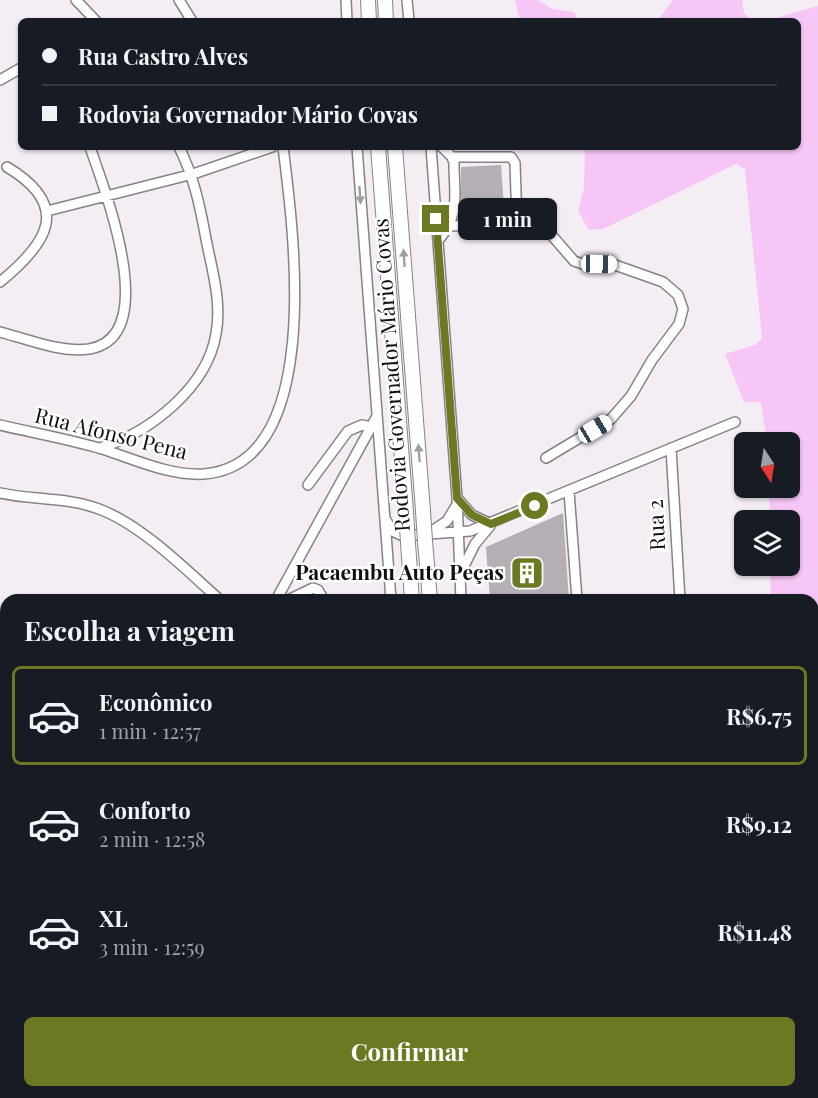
<!DOCTYPE html>
<html lang="pt">
<head>
<meta charset="utf-8">
<style>
	body { margin:0; font-family:"Playfair Display",serif; background:#20242c; color:#f1f3f6; height:100vh; display:flex; flex-direction:column; font-size:22px; white-space:nowrap }
	* { box-sizing:border-box; margin:0 }
	p { font-size:20px; color:#9ea1a6 }
	.icon { flex:none; width:33px; height:33px; fill:none; stroke:currentColor; stroke-width:2; stroke-linecap:round; stroke-linejoin:round }
	.map { position:relative; flex:1; overflow:hidden }
	.side { position:absolute; left:0px; top:594px; width:819px; height:504px; display:flex; flex-direction:column; background:#171b24; border-radius:18px 18px 0 0; box-shadow:0 2px 4px #0004 }
	.side>* { flex:none }
	.hud { position:absolute; left:18px; top:18px; width:783px; height:132px; border-radius:9px; box-shadow:0 2px 4px #0004; display:grid; align-content:center; height:132px; padding:0 24px; background:#171b24 }
	.needle { width:39px; rotate:168deg }
	.controls { position:absolute; left:734px; top:432px; display:grid; gap:12px }
	.controls a { display:grid; place-items:center; width:66px; height:66px; border-radius:9px; background:#171b24; box-shadow:0 2px 4px #0004; font-size:30px }
	.end { position:absolute; width:27px; height:27px; margin:-14px; border:8px solid #6d7823; background:#fff; box-shadow:0 0 0 3px #fff }
	.from { border-radius:50% }
	.bubble { position:absolute; height:42px; border-radius:9px; background:#171b24; box-shadow:0 2px 4px #0004; font-size:20px; font-weight:700; line-height:42px; text-align:center }
	.car { position:absolute; width:18px; height:36px; margin:-18px -9px; border-radius:8px; box-shadow:0 0 4px 2px #0007; background:linear-gradient(#fff 24%,#345 0 40%,#fff 0 76%,#345 0 86%,#fff 0) }
	.hud b { display:flex; align-items:center; gap:21px; height:57px; font-size:22px }
	.hud b+b { border-top:2px solid #363941 }
	.hud i { width:15px; height:15px; background:#f1f3f6 }
	ul { padding:0; list-style:none }
	li { display:flex; align-items:center; gap:18px; height:99px; margin:0 12px 9px; padding:0 12px; border:3px solid transparent; border-radius:9px }
	li div { flex:1 }
	li b { display:block; font-size:22px }
	li em { font-style:normal; font-weight:700 }
	li.current { border-color:#6d7823 }
	li>.icon { width:54px; height:54px; stroke-width:1.5 }
	h2 { padding:0 24px; font-size:27px; line-height:72px }
	.button { display:flex; gap:12px; margin-top:auto; padding:12px 24px }
	.button a { flex:1; height:69px; border-radius:9px; background:#6d7823; color:#fff; font-size:24px; font-weight:700; line-height:69px; text-align:center }
	.map>svg:first-child { display:block }
	.green { fill:#f6c6f6 }
	.lines { fill:none; stroke-linecap:round; stroke-linejoin:round }
	.stream { stroke:#b780b8; stroke-width:3 }
	.building { fill:#b5aeb4 }
	.minor-casing { stroke:#888288; stroke-width:12 }
	.highway-casing { stroke:#888288; stroke-width:16 }
	.minor { stroke:#fff; stroke-width:9 }
	.highway { stroke:#fff; stroke-width:14 }
	.highway-bridge-casing { stroke:#888288; stroke-width:16; stroke-linecap:butt }
	.highway-bridge { stroke:#fff; stroke-width:14 }
	.oneway { fill:#a09fa0 }
	.route { stroke:#6d7823; stroke-width:8 }
	.labels { text-anchor:middle; stroke-width:5; stroke-linejoin:round; paint-order:stroke }
	.street-label { font-size:21px; fill:#110f11; stroke:#fff }
	.poi-label { font-size:21px; font-weight:bold; fill:#110f11; stroke:#fff; text-anchor:end }
</style>
</head>
<body>
<div class="map">
<svg width="818" height="1098" viewBox="0 0 818 1098">
	<rect width="100%" height="100%" fill="#f4edf4"/>
	<!-- green -->
	<path class="green" d="M 515,0 L 538,0 L 552,9 L 574,12 L 579,21 L 520,21 Z
		M 673,0 L 742,0 L 744,13 L 752,20 L 772,19 L 818,6 L 818,916 L 813,914 L 813,600 L 771,600 L 770,566 L 789,566 L 789,520 L 770,520 L 769,488 L 789,488 L 789,442 L 767,442 L 761,402 L 744,402 L 725,354 L 755,345 L 762,338 L 745,169 L 736,164 L 603,229 L 589,230 L 578,211 L 584,188 L 585,147 L 798,147 L 798,21 L 657,21 Z"/>
	<g class="lines">
		<!-- stream -->
		<path class="stream" d="M 0,738 L 6,737"/>
	</g>
	<!-- building -->
	<path class="building" d="M 501,165 L 504,207 L 461,209 L 461,167 Z
		M 563,513 L 569,600 L 490,600 L 486,547 Z"/>
	<g class="lines">
		<!-- minor casing -->
		<g class="minor-casing">
			<path id="minor" d="M 76,0 L 96,21
				M 179,0 L 192,21
				M 346,0 L 347,21
				M 407,0 L 409,21
				M 0,80 L 21,68
				M 357,147 L 391,600
				M 431,147 L 457,498 L 461,600
				M 47,211 L 193,174 L 272,147
				M 517,223 L 548,231 L 574,261 L 583,264 L 615,265 L 663,282 L 678,295 L 683,309 L 679,324 L 652,360 L 631,396 L 611,419 L 546,458
				M 450,226 L 517,223 L 515,163 L 511,157 L 452,157
				M 438,241 C 461,213 454,197 454,163 L 452,157 L 442,147
				M 0,282 C 48,243 72,206 7,167
				M 0,332 C 28,339 60,353 89,349 C 163,337 104,189 90,147
				M 0,425 C 34,433 69,439 102,449 C 134,459 169,476 204,474 C 326,464 293,227 283,147
				M 100,448 C 149,433 207,388 216,334 C 222,302 212,270 206,239 C 200,206 194,177 179,147
				M 671,448 L 680,600
				M 308,485 L 348,431 L 362,425 L 371,427
				M 569,491 L 577,600
				M 0,493 C 32,500 68,497 99,509 C 142,525 186,570 220,600
				M 458,499 L 472,515 L 491,524
				M 386,520 L 392,531 L 403,536 L 470,531 L 735,422
				M 426,535 L 447,521 L 456,506
				M 462,570 L 475,544 L 490,526
				M 276,600 L 376,418
				M 288,600 L 313,588 L 318,590 L 324,600
				M 0,690 L 6,687
				M 0,794 L 6,799
				M 813,934 L 818,936
				M 0,975 L 6,975
				M 0,1063 L 6,1063
				M 369,1092 L 370,1098
				M 431,1092 L 432,1098
				M 29,1098 L 29,1092
				M 121,1098 L 145,1092
				M 446,1098 L 449,1092"/>
		</g>
		<!-- highway casing -->
		<g class="highway-casing">
			<path id="highway" d="M 368,0 L 369,21
				M 385,0 L 386,21
				M 378,147 L 406,512
				M 395,147 L 423,511
				M 425,541 L 430,600
				M 408,543 L 412,600
				M 463,1092 L 463,1098
				M 482,1092 L 482,1098"/>
		</g>
		<!-- minor -->
		<use href="#minor" class="minor"/>
		<!-- highway -->
		<use href="#highway" class="highway"/>
		<!-- highway-bridge casing -->
		<g class="highway-bridge-casing">
			<path id="highway-bridge" d="M 423,511 L 425,541
				M 406,512 L 408,543"/>
		</g>
		<!-- highway-bridge -->
		<use href="#highway-bridge" class="highway-bridge"/>
	</g>
	<!-- one-way arrows -->
	<defs><path id="oneway-solid" d="M-6-.8H1V-3.2L6.5 0L1 3.2V.8H-6Z" transform="scale(1.5)"/></defs>
	<g class="oneway">
		<use href="#oneway-solid" transform="translate(360 195) rotate(86)"/>
		<use href="#oneway-solid" transform="translate(404 258) rotate(-94)"/>
		<use href="#oneway-solid" transform="translate(419 453) rotate(-94)"/>
	</g>
	<g class="lines">
		<!-- route -->
		<path class="route" d="M 436,219 L 457,498 L 472,515 L 491,524 L 535,506"/>
	</g>
	<!-- icons -->
	<defs>
		<g id="building-square" transform="scale(1.725)"><rect x="-9" y="-9" width="18" height="18" rx="4" fill="#6d7823" stroke="#fff"/><path d="M-4-6H4V6H1V3H-1V6H-4ZM-2.5-4.3h1.7v1.8h-1.7ZM.8-4.3h1.7v1.8H.8ZM-2.5-1h1.7V.8h-1.7ZM.8-1h1.7V.8H.8Z" fill="#fff"/></g>
	</defs>
	<g fill-rule="evenodd">
		<use href="#building-square" x="527" y="573"/>
	</g>
	<g class="labels">
		<!-- street labels -->
		<g class="street-label">
			<text transform="translate(392 375) rotate(-94)" y="7">Rodovia Governador Mário Covas</text>
			<text transform="translate(111 434) rotate(14)" y="7">Rua Afonso Pena</text>
			<text transform="translate(657 525) rotate(-93)" y="7">Rua 2</text>
		</g>
		<!-- poi labels -->
		<g class="poi-label">
			<text x="504" y="580">Pacaembu Auto Peças</text>
		</g>
	</g>
</svg>
<div class="controls">
<a><svg class="needle" viewBox="-14 -14 28 28"><path d="M0-13l5 13h-10z" fill="#e53935"/><path d="M0 13l5-13h-10z" fill="#9ea1a6"/></svg></a>
<a><svg class="icon" aria-label="layers" viewBox="0 0 24 24"><path d="M12 4l9 5-9 5-9-5zM3 14l9 5 9-5"/></svg></a>
</div>
<i class="end from" style="left:535px;top:506px"></i>
<i class="end" style="left:436px;top:219px"></i>
<div class="bubble" style="left:458px;top:198px;width:99px">1 min</div>
<i class="car" style="left:599px;top:264px;rotate:91deg"></i>
<i class="car" style="left:595px;top:429px;rotate:59deg"></i>
<div class="hud">
<b><i class="from"></i>Rua Castro Alves</b>
<b><i></i>Rodovia Governador Mário Covas</b>
</div>
<section class="side">
<h2>Escolha a viagem</h2>
<ul>
<li class="current"><svg class="icon" aria-label="car" viewBox="0 0 24 24"><path d="M5 17H2v-5l4-1 3-4h7l3 4 3 1v5h-3M9 17h6M6 11h13"/><circle cx="7" cy="17" r="2"/><circle cx="17" cy="17" r="2"/></svg><div><b>Econômico</b><p>1 min · 12:57</p></div><em>R$6.75</em></li>
<li><svg class="icon" aria-label="car" viewBox="0 0 24 24"><path d="M5 17H2v-5l4-1 3-4h7l3 4 3 1v5h-3M9 17h6M6 11h13"/><circle cx="7" cy="17" r="2"/><circle cx="17" cy="17" r="2"/></svg><div><b>Conforto</b><p>2 min · 12:58</p></div><em>R$9.12</em></li>
<li><svg class="icon" aria-label="car" viewBox="0 0 24 24"><path d="M5 17H2v-5l4-1 3-4h7l3 4 3 1v5h-3M9 17h6M6 11h13"/><circle cx="7" cy="17" r="2"/><circle cx="17" cy="17" r="2"/></svg><div><b>XL</b><p>3 min · 12:59</p></div><em>R$11.48</em></li>
</ul>
<div class="button"><a>Confirmar</a></div>
</section>
</div>
</body>
</html>
